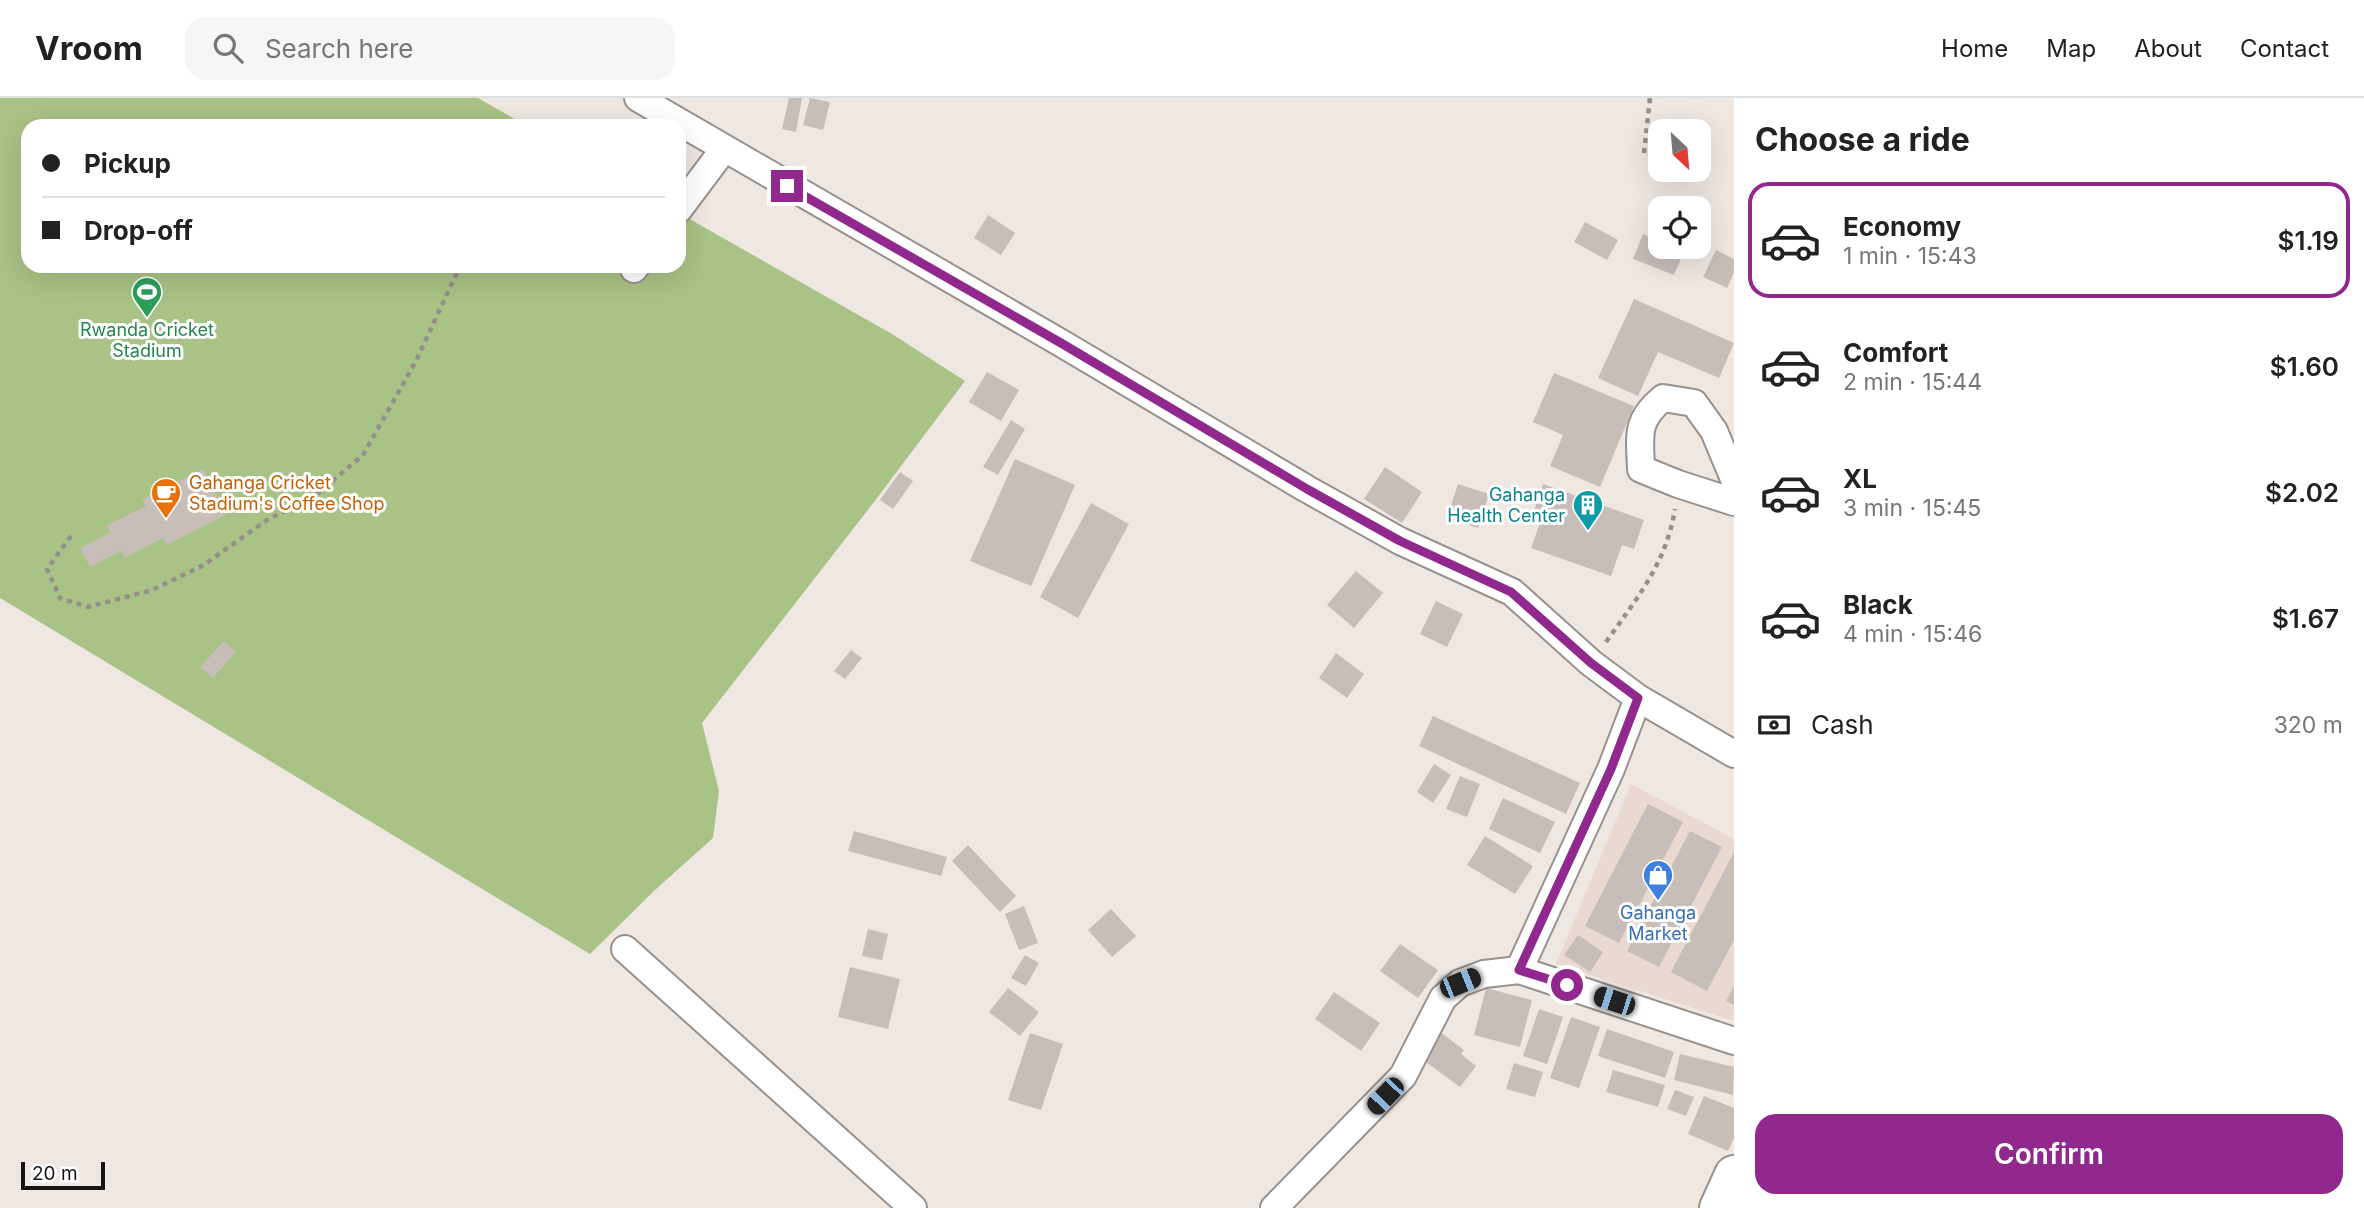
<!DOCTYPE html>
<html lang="en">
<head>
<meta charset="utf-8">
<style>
	body { margin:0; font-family:Inter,sans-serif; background:#f6f6f6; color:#222; height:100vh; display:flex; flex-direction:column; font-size:26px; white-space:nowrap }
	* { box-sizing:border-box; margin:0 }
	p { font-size:23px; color:#767676 }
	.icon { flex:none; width:38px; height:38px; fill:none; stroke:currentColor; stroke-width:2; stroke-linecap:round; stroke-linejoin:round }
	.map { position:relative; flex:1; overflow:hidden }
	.sheet { display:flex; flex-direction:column; background:#fff; width:630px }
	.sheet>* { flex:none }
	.guide { position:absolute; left:21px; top:21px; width:665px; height:154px; border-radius:21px; box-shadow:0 7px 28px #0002; display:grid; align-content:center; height:154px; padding:0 21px; background:#fff }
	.needle { width:46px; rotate:154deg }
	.tools { position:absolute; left:1648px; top:21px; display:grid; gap:14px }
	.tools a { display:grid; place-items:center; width:63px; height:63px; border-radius:14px; background:#fff; box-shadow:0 7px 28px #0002; font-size:35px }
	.scale { position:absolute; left:21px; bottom:18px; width:84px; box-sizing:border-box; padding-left:7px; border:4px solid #171413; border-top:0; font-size:19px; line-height:24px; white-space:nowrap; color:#171413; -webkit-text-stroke:5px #fff; paint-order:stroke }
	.end { position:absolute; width:32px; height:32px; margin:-16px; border:9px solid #90288e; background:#fff; box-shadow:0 0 0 4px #fff }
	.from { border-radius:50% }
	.car { position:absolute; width:21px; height:42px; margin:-21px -10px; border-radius:9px; box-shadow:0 0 5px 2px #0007; background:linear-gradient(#222 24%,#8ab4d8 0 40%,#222 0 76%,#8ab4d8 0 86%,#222 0) }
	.guide b { display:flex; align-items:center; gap:24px; height:66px; font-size:26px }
	.guide b+b { border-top:2px solid #e0e0e0 }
	.guide i { width:18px; height:18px; background:#222 }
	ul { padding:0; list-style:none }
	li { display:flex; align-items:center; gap:21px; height:116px; margin:0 14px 10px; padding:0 7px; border:4px solid transparent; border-radius:21px }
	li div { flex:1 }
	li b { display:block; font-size:26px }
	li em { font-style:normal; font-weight:600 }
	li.current { border-color:#90288e }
	li>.icon { width:63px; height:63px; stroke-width:1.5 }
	h2 { padding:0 21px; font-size:32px; line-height:84px }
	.pay { display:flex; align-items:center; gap:18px; height:77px; padding:0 21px; font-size:26px }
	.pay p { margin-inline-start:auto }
	.cta { display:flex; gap:14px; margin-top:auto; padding:14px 21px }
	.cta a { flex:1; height:80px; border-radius:21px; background:#90288e; color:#fff; font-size:28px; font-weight:600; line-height:80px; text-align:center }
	header { display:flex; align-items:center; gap:42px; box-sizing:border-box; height:98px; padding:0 35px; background:#fff; border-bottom:2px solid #e0e0e0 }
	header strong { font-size:33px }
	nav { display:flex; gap:38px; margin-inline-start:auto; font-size:24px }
	.search { width:490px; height:63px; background:#f6f6f6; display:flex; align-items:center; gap:18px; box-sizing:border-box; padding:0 24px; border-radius:21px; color:#767676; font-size:26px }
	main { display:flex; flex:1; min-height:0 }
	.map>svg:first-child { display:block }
	.built { fill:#e9d9d0 }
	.green { fill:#a9c285 }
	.building { fill:#c7beba }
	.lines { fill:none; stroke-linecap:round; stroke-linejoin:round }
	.minor-casing { stroke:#98918c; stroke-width:30 }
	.highway-casing { stroke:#98918c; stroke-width:42 }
	.path { stroke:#958f8b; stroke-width:4.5; stroke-dasharray:5 5; stroke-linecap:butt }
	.minor { stroke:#fff; stroke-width:26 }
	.highway { stroke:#fff; stroke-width:38 }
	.route { stroke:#90288e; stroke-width:9 }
	.labels { text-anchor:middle; stroke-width:6; stroke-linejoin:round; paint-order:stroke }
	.leisure-label { font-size:18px; fill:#27864d; stroke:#fff }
	.food-label { font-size:18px; fill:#c56008; stroke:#fff; text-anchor:start }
	.culture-label { font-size:18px; fill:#0d838f; stroke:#fff; text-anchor:end }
	.shop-label { font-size:18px; fill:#366cbe; stroke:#fff }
</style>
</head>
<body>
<header>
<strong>Vroom</strong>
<div class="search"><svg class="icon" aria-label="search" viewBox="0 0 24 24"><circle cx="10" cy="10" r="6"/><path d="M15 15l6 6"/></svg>Search here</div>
<nav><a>Home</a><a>Map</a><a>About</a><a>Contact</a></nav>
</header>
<main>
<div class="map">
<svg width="1734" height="1110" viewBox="0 0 1734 1110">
	<rect width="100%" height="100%" fill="#efe7e2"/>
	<!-- built -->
	<path class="built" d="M 1631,686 L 1734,741 L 1734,923 L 1556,866 Z"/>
	<!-- green -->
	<path class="green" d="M 0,0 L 478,0 L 527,28 L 28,28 L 28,168 L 679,168 L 679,115 L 892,236 L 965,283 L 874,404 L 702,625 L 719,693 L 713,740 L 655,792 L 590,856 L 0,500 Z"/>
	<!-- building -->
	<path class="building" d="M 789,0 L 802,0 L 796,34 L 782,31 Z
		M 810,0 L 830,4 L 823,32 L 803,27 Z
		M 988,117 L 1015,135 L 1001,157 L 974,140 Z
		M 1585,124 L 1618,142 L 1607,162 L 1574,144 Z
		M 1643,136 L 1661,143 L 1661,149 L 1675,149 L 1684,153 L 1674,177 L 1633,161 Z
		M 1716,152 L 1734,161 L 1734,175 L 1727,190 L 1703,179 Z
		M 1634,201 L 1734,245 L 1719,280 L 1658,254 L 1638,298 L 1598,280 Z
		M 987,274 L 1019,292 L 1001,323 L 969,304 Z
		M 1554,275 L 1634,308 L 1600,389 L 1550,368 L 1563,337 L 1533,324 Z
		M 1011,322 L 1025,331 L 998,377 L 983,369 Z
		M 1015,361 L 1075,387 L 1031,488 L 970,463 Z
		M 1385,369 L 1422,394 L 1402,425 L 1364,401 Z
		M 203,371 L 226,417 L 167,447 L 163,440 L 125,460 L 121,453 L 90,469 L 80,450 L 111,434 L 106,428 L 146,408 L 142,402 Z
		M 900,374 L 913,383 L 893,411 L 880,402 Z
		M 1458,386 L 1489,396 L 1478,430 L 1447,420 Z
		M 1543,386 L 1644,422 L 1634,451 L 1622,447 L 1611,478 L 1531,450 L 1542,419 L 1533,416 Z
		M 1091,405 L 1129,426 L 1078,520 L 1040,499 Z
		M 1356,473 L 1383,495 L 1354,530 L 1327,507 Z
		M 1436,503 L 1463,516 L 1447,549 L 1420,536 Z
		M 224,543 L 236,554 L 213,580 L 200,569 Z
		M 851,552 L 862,560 L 845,581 L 834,573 Z
		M 1336,555 L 1364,576 L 1347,600 L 1319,580 Z
		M 1433,618 L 1580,685 L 1566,716 L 1419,648 Z
		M 1434,666 L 1451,677 L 1433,705 L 1417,694 Z
		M 1460,678 L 1480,686 L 1467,719 L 1446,711 Z
		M 1503,700 L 1555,724 L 1540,755 L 1489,731 Z
		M 1648,706 L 1683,724 L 1619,845 L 1585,828 Z
		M 854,733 L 947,759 L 941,778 L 848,753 Z
		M 1690,733 L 1722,749 L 1659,869 L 1627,853 Z
		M 1485,738 L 1533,768 L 1515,796 L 1467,767 Z
		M 968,747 L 1016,798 L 1000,814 L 952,763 Z
		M 1734,754 L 1734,842 L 1707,893 L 1671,874 Z
		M 1024,808 L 1038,845 L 1019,852 L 1005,816 Z
		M 1111,811 L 1136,838 L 1112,859 L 1088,832 Z
		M 868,831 L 888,836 L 882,862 L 862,858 Z
		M 1578,837 L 1603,854 L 1590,874 L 1564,857 Z
		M 1400,846 L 1438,872 L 1418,900 L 1380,873 Z
		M 1025,857 L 1039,865 L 1026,888 L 1011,880 Z
		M 850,869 L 900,881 L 888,931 L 838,919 Z
		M 1734,888 L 1734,907 L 1726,903 Z
		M 1008,890 L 1039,914 L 1020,938 L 989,914 Z
		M 1486,890 L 1532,902 L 1520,949 L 1474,937 Z
		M 1334,894 L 1380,925 L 1361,953 L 1315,921 Z
		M 1539,911 L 1563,919 L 1547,966 L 1523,958 Z
		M 1571,919 L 1600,929 L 1579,990 L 1550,980 Z
		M 1435,930 L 1464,952 L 1461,956 L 1476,968 L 1460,989 L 1415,956 Z
		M 1607,931 L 1674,954 L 1665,980 L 1598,958 Z
		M 1030,935 L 1063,946 L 1041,1012 L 1008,1002 Z
		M 1680,956 L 1734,969 L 1733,997 L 1674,982 Z
		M 1514,965 L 1543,974 L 1535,999 L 1506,991 Z
		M 1613,972 L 1665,987 L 1658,1009 L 1606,994 Z
		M 1675,992 L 1694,999 L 1686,1018 L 1667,1011 Z
		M 1704,998 L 1734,1010 L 1734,1040 L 1728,1053 L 1688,1036 Z"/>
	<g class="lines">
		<!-- minor casing -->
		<g class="minor-casing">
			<path id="minor" d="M 638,0 L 1061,245 L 1307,391 L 1400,443 L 1512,494 L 1591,565 L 1638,600 L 1734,656
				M 679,111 L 724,51
				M 634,171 L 636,168
				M 1734,381 L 1714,333 L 1694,305 L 1663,300 C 1635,323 1640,337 1641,371 L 1678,386 L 1734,404
				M 1638,600 L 1611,671 L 1519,872 L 1734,943
				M 625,851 L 913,1110
				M 1274,1110 L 1403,978 L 1443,900 L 1460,885 L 1484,876 L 1519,872"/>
		</g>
		<!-- highway casing -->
		<g class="highway-casing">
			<path id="highway" d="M 1719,1110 L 1734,1077"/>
		</g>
		<!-- path -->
		<path class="path" d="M 1644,55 L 1650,0
			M 71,438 L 47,471 L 60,500 L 88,509 L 152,492 L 202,468 L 270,420 L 310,402 L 363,357 L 416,263 L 460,168
			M 1606,544 C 1637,500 1666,466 1675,411"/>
		<!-- minor -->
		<use href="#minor" class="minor"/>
		<!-- highway -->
		<use href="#highway" class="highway"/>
	</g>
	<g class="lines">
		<!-- route -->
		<path class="route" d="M 787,88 L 1061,245 L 1307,391 L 1400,443 L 1511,494 L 1591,565 L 1638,600 L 1611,671 L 1519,872 L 1567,887"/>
	</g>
	<!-- icons -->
	<defs>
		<g id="stadium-pin" transform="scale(1.575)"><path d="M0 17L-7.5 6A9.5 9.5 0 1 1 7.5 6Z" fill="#2e9e5b" stroke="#fff"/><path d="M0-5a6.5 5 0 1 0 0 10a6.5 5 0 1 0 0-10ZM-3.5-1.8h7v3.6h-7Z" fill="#fff"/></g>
		<g id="cafe-pin" transform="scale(1.575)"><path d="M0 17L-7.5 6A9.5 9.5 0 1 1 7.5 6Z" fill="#e8710a" stroke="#fff"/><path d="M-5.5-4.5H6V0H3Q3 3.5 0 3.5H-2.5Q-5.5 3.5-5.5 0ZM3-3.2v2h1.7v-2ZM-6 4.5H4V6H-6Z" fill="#fff"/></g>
		<g id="building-pin" transform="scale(1.575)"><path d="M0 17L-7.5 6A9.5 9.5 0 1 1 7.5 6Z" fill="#0f9aa8" stroke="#fff"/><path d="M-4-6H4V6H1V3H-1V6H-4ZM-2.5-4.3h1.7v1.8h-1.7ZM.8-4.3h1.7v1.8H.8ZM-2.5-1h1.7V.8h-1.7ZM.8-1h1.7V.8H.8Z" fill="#fff"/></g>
		<g id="shop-pin" transform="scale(1.575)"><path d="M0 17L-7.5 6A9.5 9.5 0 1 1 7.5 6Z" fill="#3f7fe0" stroke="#fff"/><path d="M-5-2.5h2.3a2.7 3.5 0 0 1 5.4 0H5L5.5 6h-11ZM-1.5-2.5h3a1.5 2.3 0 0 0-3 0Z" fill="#fff"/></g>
	</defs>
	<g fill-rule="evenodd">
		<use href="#stadium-pin" x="147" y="194"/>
		<use href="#cafe-pin" x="166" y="395"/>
		<use href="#building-pin" x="1588" y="407"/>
		<use href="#shop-pin" x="1658" y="777"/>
	</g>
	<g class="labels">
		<!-- leisure labels -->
		<g class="leisure-label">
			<text x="147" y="238">Rwanda Cricket<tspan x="147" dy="21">Stadium</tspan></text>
		</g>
		<!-- food labels -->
		<g class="food-label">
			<text x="189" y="391">Gahanga Cricket<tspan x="189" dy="21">Stadium's Coffee Shop</tspan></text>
		</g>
		<!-- culture labels -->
		<g class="culture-label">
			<text x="1565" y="403">Gahanga<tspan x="1565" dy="21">Health Center</tspan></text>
		</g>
		<!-- shop labels -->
		<g class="shop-label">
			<text x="1658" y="821">Gahanga<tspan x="1658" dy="21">Market</tspan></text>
		</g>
	</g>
</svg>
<div class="tools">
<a><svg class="needle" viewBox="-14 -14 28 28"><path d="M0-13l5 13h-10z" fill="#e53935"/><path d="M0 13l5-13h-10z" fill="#767676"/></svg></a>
<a><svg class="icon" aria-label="locate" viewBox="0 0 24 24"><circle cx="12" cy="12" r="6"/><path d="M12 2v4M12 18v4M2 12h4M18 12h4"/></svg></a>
</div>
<div class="scale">20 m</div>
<i class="end from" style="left:1567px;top:887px"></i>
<i class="end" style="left:787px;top:88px"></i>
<i class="car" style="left:1460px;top:885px;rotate:68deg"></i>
<i class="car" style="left:1614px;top:903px;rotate:288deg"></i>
<i class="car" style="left:1385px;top:998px;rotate:224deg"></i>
<div class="guide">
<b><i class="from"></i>Pickup</b>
<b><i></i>Drop-off</b>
</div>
</div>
<section class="sheet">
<h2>Choose a ride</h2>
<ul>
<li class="current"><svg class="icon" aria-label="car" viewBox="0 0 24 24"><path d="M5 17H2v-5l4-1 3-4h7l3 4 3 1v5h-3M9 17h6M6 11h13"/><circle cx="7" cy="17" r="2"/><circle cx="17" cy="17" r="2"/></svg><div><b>Economy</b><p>1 min · 15:43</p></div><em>$1.19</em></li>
<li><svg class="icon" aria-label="car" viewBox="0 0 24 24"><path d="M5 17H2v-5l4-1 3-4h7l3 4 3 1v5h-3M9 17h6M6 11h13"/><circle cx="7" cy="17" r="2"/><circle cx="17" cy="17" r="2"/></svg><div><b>Comfort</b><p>2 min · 15:44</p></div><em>$1.60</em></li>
<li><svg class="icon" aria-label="car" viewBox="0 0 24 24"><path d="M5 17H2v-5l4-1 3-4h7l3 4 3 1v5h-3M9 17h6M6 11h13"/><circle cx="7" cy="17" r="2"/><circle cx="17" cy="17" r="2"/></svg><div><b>XL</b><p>3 min · 15:45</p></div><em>$2.02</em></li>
<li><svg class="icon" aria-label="car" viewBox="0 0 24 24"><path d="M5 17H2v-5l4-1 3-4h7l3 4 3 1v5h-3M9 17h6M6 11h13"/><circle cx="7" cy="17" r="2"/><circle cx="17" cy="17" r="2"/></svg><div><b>Black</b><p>4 min · 15:46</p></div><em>$1.67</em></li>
</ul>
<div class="pay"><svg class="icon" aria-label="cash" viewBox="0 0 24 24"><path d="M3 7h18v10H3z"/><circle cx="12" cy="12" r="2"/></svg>Cash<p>320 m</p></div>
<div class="cta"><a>Confirm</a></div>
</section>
</main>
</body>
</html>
